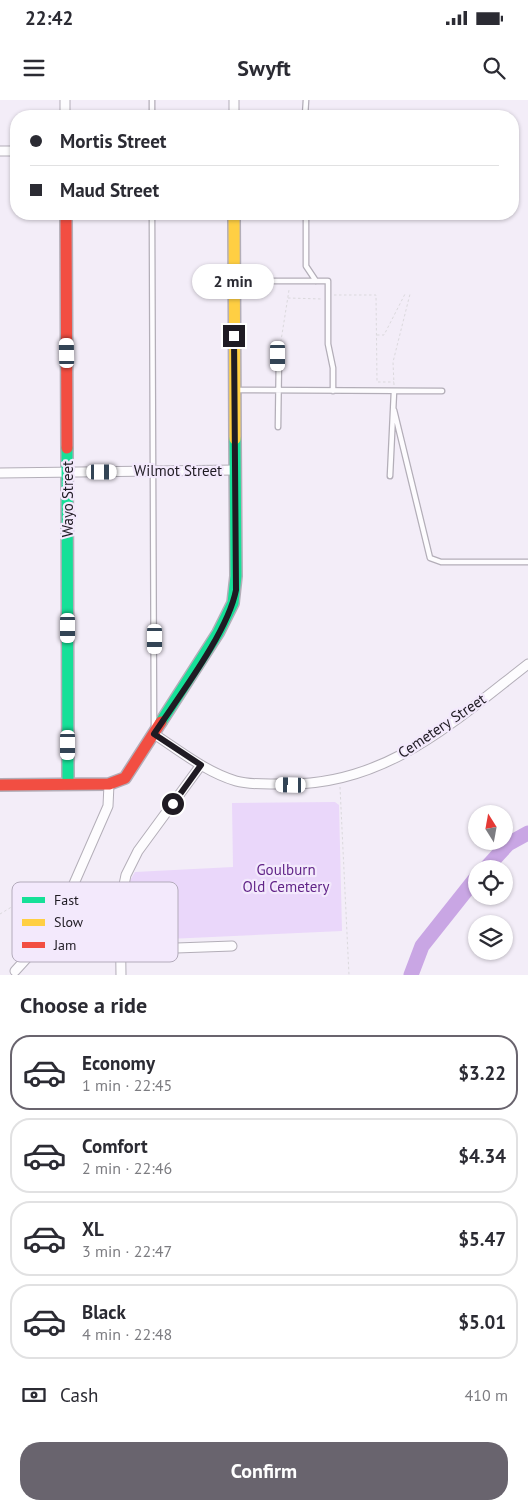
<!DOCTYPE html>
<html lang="en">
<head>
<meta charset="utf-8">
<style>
	body { margin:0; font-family:"PT Sans",sans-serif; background:#f2f2f3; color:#2b2b33; height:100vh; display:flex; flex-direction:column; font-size:19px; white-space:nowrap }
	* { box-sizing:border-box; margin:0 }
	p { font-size:16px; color:#7c7c81 }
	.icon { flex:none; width:28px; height:28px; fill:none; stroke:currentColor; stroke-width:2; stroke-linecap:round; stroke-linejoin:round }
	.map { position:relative; height:875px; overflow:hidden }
	.side { display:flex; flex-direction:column; background:#fff; flex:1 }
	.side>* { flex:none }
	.guide { position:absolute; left:10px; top:10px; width:509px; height:110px; border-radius:20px; box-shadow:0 1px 4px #0004; display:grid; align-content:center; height:110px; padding:0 20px; background:#fff }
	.needle { width:32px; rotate:349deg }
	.buttons { position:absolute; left:468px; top:705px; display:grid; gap:10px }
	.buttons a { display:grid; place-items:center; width:45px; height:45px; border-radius:50%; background:#fff; box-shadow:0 1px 4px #0004; font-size:25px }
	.end { position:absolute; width:22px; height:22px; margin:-11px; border:6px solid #1f1b23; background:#fff; box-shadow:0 0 0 2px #fff }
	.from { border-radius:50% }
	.bubble { position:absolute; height:35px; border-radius:18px; background:#fff; box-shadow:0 1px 4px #0004; font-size:16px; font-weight:700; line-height:35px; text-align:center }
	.car { position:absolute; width:15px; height:30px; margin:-15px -8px; border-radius:6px; box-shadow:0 0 4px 1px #0007; background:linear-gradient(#fff 24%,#345 0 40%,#fff 0 76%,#345 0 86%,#fff 0) }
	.guide b { display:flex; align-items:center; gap:18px; height:48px; font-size:19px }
	.guide b+b { border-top:1px solid #e1e1e2 }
	.guide i { width:12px; height:12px; background:#2b2b33 }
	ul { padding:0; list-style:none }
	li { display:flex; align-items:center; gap:15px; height:75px; margin:0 10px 8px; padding:0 10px; border:2px solid #e1e1e2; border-radius:20px }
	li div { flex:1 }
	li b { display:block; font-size:19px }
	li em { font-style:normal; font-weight:700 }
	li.on { border-color:#69646e }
	li>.icon { width:45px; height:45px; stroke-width:1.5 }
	h2 { padding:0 20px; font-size:22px; line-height:60px }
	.pay { display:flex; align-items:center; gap:12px; height:55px; padding:0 20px; font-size:19px }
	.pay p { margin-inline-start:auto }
	.cta { display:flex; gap:10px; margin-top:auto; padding:10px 20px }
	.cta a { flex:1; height:58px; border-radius:20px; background:#69646e; color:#fff; font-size:20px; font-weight:700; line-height:58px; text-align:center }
	.status { display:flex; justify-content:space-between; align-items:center; height:35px; padding:0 25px; background:#fff; direction:ltr }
	.status svg { height:14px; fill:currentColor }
	header { display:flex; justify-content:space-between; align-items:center; height:65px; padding:0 20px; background:#fff; font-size:22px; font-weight:700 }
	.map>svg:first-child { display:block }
	.green { fill:#ead7fa }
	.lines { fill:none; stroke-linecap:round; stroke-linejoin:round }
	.river { stroke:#c9a6e4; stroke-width:15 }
	.lane-casing { stroke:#b3aeb8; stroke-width:7 }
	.street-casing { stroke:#b3aeb8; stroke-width:11 }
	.fast-casing { stroke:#b3aeb8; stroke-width:14 }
	.slow-casing { stroke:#b3aeb8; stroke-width:14 }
	.jam-casing { stroke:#b3aeb8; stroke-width:14 }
	.path { stroke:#dbd9dd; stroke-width:1; stroke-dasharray:2.5 2.5; stroke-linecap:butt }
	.lane { stroke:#fdfcfe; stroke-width:4.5 }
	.street { stroke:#fdfcfe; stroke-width:9 }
	.fast { stroke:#16e098; stroke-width:11 }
	.slow { stroke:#ffcf43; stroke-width:11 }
	.jam { stroke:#f24e42; stroke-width:11 }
	.route { stroke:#1f1b23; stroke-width:6 }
	.labels { text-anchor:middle; stroke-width:4.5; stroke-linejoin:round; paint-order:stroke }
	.street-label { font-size:15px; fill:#1f1b23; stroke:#f3e9fc }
	.park-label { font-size:15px; fill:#622588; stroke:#f3e9fc }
	.key { fill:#f3e9fc; stroke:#b3abbb; stroke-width:1 }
	.key-label { font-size:14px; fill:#1f1b23 }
</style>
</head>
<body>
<div class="status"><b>22:42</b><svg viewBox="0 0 49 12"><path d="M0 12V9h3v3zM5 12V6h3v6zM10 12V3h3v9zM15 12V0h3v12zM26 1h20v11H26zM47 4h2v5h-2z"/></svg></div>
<header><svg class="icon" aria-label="menu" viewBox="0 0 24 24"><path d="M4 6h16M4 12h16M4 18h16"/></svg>Swyft<svg class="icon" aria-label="search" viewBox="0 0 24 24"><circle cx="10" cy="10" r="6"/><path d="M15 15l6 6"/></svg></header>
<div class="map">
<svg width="528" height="875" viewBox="0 0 528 875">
	<rect width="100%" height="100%" fill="#f3edf8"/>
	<!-- green -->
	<path class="green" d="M 335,702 L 339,705 L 342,831 L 124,841 L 125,789 L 135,772 L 233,767 L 232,703 Z"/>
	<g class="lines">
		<!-- river -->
		<path class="river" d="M 485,769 L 508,744 L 528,733
			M 411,875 L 422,846 L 476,778"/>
		<!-- lane casing -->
		<g class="lane-casing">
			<path id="lane" d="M 152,16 L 152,0
				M 305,16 L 306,0
				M 152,114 L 154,627
				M 306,114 L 306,166 L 316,181
				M 236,181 L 328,181 L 328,244 L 333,268 L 333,291
				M 236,290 L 442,291
				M 394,310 L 430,458 L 441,462 L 528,462
				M 278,327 L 279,255
				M 390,376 L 394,291"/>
		</g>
		<!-- street casing -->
		<g class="street-casing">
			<path id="street" d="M 65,0 L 65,16
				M 234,16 L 234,0
				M 0,51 L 16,51
				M 0,373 L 235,370
				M 154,634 C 180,651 206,672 236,681 C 250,685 267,684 282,684 C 384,687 452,623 528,564
				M 121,850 L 232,846
				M 15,871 L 47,836 L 69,795 L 108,706 L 109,684
				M 121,875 L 120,804 L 126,775 L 138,751 L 201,665"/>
		</g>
		<!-- fast casing -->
		<g class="fast-casing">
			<path id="fast" d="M 67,348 L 68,684
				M 161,622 L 218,533 L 233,503 L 236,476 L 235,339"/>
		</g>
		<!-- slow casing -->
		<g class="slow-casing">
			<path id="slow" d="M 234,114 L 235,339"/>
		</g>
		<!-- jam casing -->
		<g class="jam-casing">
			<path id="jam" d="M 66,114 L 67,348
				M 0,685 L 109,684 L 125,678 L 161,622"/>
		</g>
		<!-- path -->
		<path class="path" d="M 334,195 L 376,195 L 377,282 L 394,282
			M 288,198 L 322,199
			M 377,235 L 384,235 L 405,194
			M 280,247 L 289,190
			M 394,285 L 393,262 L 410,194
			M 340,687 L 349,875
			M 0,814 L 23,800 L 25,802"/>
		<!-- lane -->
		<use href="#lane" class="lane"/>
		<!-- street -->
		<use href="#street" class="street"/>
		<!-- fast -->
		<use href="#fast" class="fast"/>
		<!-- slow -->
		<use href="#slow" class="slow"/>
		<!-- jam -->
		<use href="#jam" class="jam"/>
	</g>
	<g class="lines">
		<!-- route -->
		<path class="route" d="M 173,704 L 201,665 L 154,634 C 179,596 228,532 236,490 L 234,236"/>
	</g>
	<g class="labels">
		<!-- street labels -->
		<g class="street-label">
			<text x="178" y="376">Wilmot Street</text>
			<text transform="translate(68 399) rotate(-90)" y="5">Wayo Street</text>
			<text transform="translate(442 626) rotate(-34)" y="5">Cemetery Street</text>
		</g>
		<!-- park labels -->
		<g class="park-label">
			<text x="286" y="775">Goulburn<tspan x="286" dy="17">Old Cemetery</tspan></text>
		</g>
	</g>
	<!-- legend -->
	<rect x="12" y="782" width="166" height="80" rx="8" class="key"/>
	<rect x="22" y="797" width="23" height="6" fill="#16e098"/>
	<rect x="22" y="819" width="23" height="7" fill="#ffcf43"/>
	<rect x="22" y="842" width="23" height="6" fill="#f24e42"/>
	<g class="key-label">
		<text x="54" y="805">Fast</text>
		<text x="54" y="827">Slow</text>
		<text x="54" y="850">Jam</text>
	</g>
</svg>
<div class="buttons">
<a><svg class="needle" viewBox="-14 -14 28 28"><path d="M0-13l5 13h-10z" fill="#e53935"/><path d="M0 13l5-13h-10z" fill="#7c7c81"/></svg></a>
<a><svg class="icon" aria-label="locate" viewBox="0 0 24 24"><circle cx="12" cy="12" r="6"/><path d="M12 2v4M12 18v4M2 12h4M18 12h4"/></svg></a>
<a><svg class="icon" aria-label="layers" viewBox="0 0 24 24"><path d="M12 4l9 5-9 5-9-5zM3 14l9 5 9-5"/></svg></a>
</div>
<i class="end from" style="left:173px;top:704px"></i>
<i class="end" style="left:234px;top:236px"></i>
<div class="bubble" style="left:192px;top:164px;width:82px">2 min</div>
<i class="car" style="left:67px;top:253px;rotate:359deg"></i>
<i class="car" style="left:278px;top:256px;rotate:180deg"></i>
<i class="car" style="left:102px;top:372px;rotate:90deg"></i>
<i class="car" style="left:68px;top:528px;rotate:180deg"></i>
<i class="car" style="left:155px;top:539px;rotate:180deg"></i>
<i class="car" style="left:68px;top:645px;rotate:180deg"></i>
<i class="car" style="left:291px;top:685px;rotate:271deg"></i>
<div class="guide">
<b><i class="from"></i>Mortis Street</b>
<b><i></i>Maud Street</b>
</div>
</div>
<section class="side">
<h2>Choose a ride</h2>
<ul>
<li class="on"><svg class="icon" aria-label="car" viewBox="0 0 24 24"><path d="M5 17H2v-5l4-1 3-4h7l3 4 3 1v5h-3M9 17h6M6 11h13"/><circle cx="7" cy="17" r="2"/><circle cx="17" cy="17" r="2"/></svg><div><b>Economy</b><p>1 min · 22:45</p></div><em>$3.22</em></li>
<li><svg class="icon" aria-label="car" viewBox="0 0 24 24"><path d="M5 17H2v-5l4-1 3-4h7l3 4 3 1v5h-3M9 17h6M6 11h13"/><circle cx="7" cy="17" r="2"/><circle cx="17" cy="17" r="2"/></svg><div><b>Comfort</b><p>2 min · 22:46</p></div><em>$4.34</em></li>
<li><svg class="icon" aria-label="car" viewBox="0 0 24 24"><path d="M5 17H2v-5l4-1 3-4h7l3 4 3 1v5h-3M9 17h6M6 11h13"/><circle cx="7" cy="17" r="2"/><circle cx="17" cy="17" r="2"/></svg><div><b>XL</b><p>3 min · 22:47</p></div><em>$5.47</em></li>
<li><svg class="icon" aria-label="car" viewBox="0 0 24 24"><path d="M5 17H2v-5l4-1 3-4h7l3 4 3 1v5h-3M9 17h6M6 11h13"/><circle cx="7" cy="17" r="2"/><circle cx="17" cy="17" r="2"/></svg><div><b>Black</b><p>4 min · 22:48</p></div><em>$5.01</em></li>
</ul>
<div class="pay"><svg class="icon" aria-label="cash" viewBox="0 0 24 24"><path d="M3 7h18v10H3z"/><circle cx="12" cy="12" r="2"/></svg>Cash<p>410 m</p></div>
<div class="cta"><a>Confirm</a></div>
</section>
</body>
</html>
